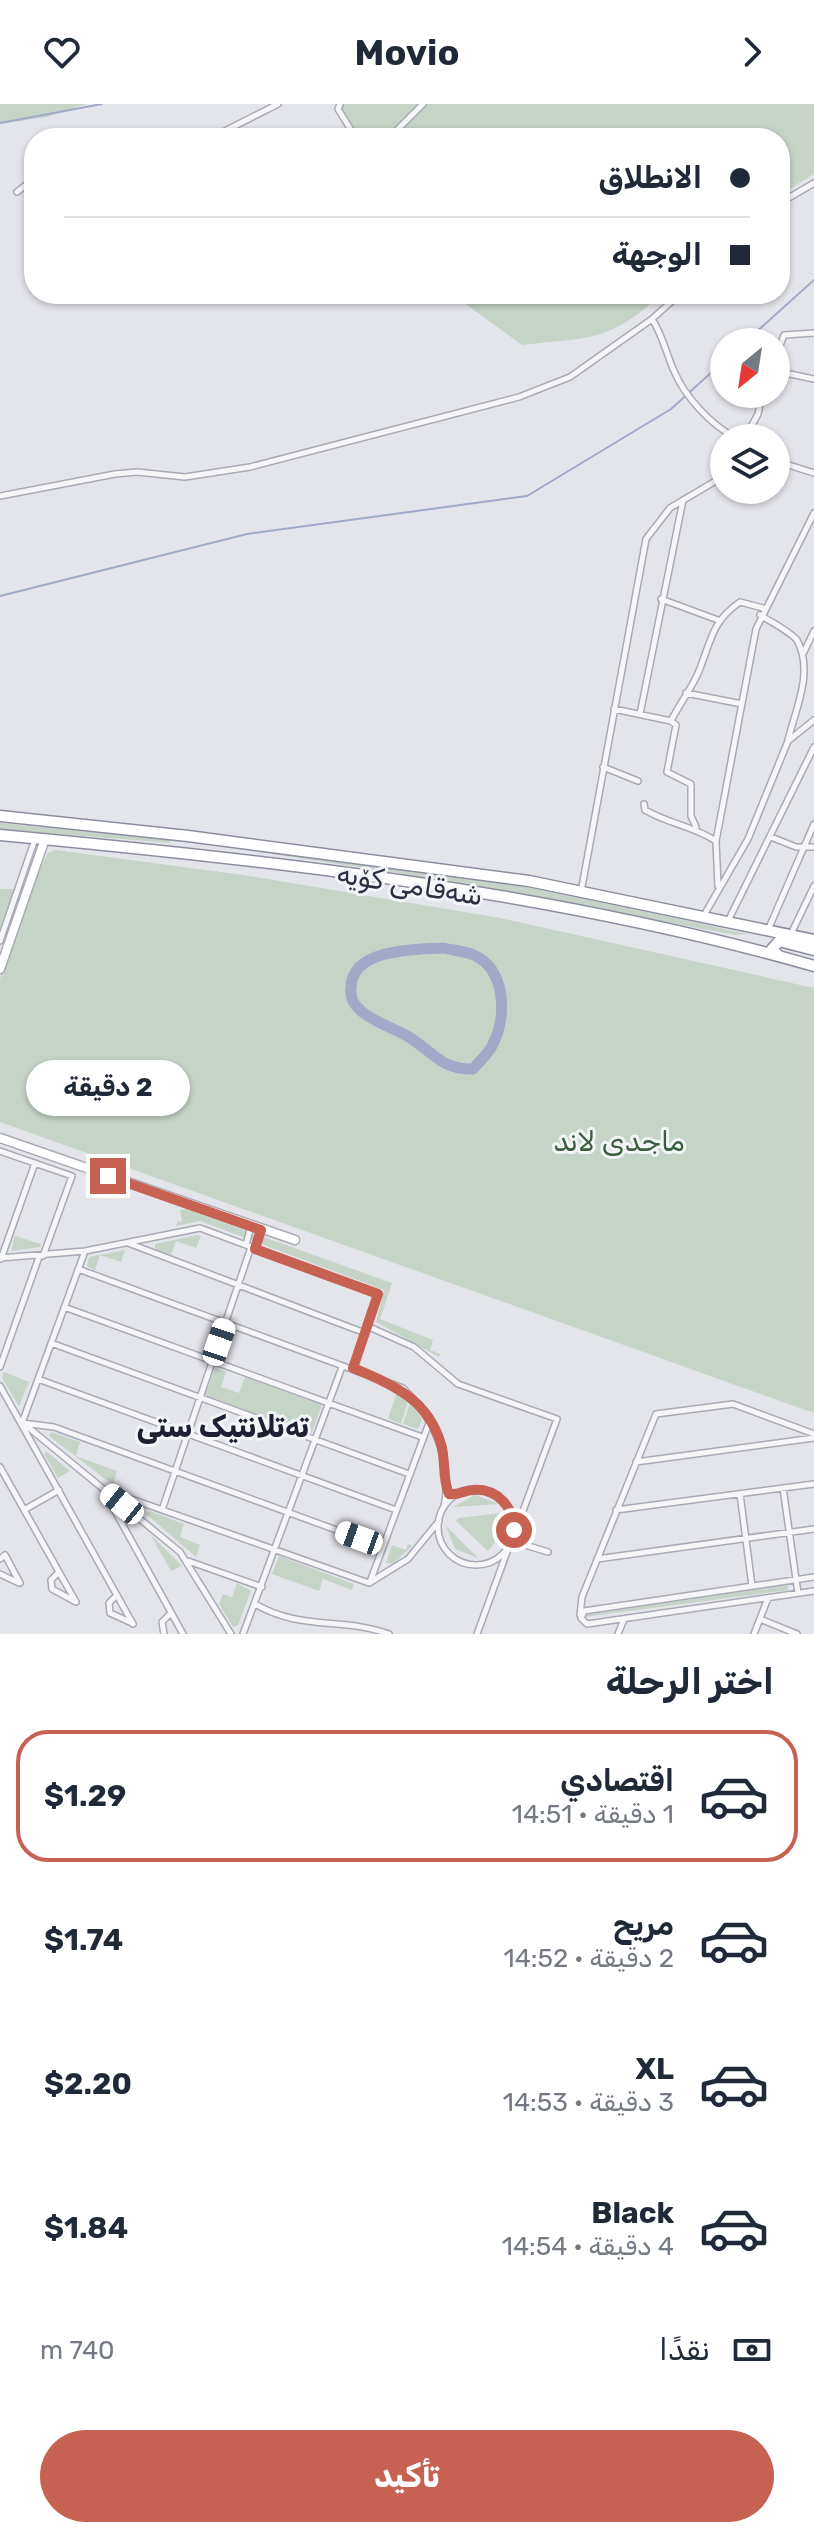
<!DOCTYPE html>
<html lang="ar">
<head>
<meta charset="utf-8">
<style>
	body { margin:0; font-family:Rubik,Vazirmatn,sans-serif; background:#f6f6f7; color:#1f2937; direction:rtl; height:100vh; display:flex; flex-direction:column; font-size:30px; white-space:nowrap }
	* { box-sizing:border-box; margin:0 }
	p { font-size:26px; color:#747a83 }
	.icon { flex:none; width:44px; height:44px; fill:none; stroke:currentColor; stroke-width:2; stroke-linecap:round; stroke-linejoin:round }
	.map { position:relative; height:1530px; overflow:hidden; direction:ltr }
	.side { display:flex; flex-direction:column; background:#fff; flex:1 }
	.side>* { flex:none }
	.guide { position:absolute; left:24px; top:24px; width:766px; height:176px; border-radius:32px; box-shadow:0 2px 6px #0004; direction:rtl; display:grid; align-content:center; height:176px; padding:0 40px; background:#fff }
	.needle { width:52px; rotate:210deg }
	.controls { position:absolute; left:710px; top:224px; display:grid; gap:16px }
	.controls a { display:grid; place-items:center; width:80px; height:80px; border-radius:50%; background:#fff; box-shadow:0 2px 6px #0004; font-size:40px }
	.end { position:absolute; width:36px; height:36px; margin:-18px; border:10px solid #c76151; background:#fff; box-shadow:0 0 0 4px #fff }
	.from { border-radius:50% }
	.bubble { position:absolute; height:56px; border-radius:28px; background:#fff; box-shadow:0 2px 6px #0004; font-size:26px; font-weight:700; line-height:56px; text-align:center; direction:rtl }
	.car { position:absolute; width:24px; height:48px; margin:-24px -12px; border-radius:10px; box-shadow:0 0 6px 2px #0007; background:linear-gradient(#fff 24%,#345 0 40%,#fff 0 76%,#345 0 86%,#fff 0) }
	.guide b { display:flex; align-items:center; gap:28px; height:76px; font-size:30px }
	.guide b+b { border-top:2px solid #e0e1e3 }
	.guide i { width:20px; height:20px; background:#1f2937 }
	ul { padding:0; list-style:none }
	li { display:flex; align-items:center; gap:24px; height:132px; margin:0 16px 12px; padding:0 24px; border:4px solid transparent; border-radius:32px }
	li div { flex:1 }
	li b { display:block; font-size:30px }
	li em { font-style:normal; font-weight:700 }
	li.selected { border-color:#c76151 }
	li>.icon { width:72px; height:72px; stroke-width:1.5 }
	h2 { padding:0 40px; font-size:36px; line-height:96px }
	.pay { display:flex; align-items:center; gap:20px; height:88px; padding:0 40px; font-size:30px }
	.pay p { margin-inline-start:auto }
	.primary-button { display:flex; gap:16px; margin-top:auto; padding:16px 40px }
	.primary-button a { flex:1; height:92px; border-radius:48px; background:#c76151; color:#fff; font-size:32px; font-weight:700; line-height:92px; text-align:center }
	header { display:flex; justify-content:space-between; align-items:center; height:104px; padding:0 40px; background:#fff; font-size:36px; font-weight:700 }
	.map>svg:first-child { display:block }
	.green { fill:#c5d4c6 }
	.lines { fill:none; stroke-linecap:round; stroke-linejoin:round }
	.stream { stroke:#a1a9c8; stroke-width:2 }
	.river { stroke:#a1a9c8; stroke-width:11 }
	.street-casing { stroke:#a9aab5; stroke-width:8 }
	.secondary-casing { stroke:#a9aab5; stroke-width:11 }
	.highway-casing { stroke:#8c8ea0; stroke-width:13 }
	.street { stroke:#f6f6f9; stroke-width:5 }
	.secondary { stroke:#fff; stroke-width:8 }
	.highway { stroke:#fff; stroke-width:10 }
	.route { stroke:#c76151; stroke-width:10 }
	.labels { text-anchor:middle; stroke-width:6; stroke-linejoin:round; paint-order:stroke }
	.street-label { font-size:28px; fill:#2c2e42; stroke:#f3f4f8 }
	.park-label { font-size:28px; fill:#3a5d3e; stroke:#f3f4f8 }
	.neighbourhood-label { font-size:30px; font-weight:bold; fill:#1e1f33; stroke:#f3f4f8 }
</style>
</head>
<body>
<header><svg class="icon" aria-label="forward" viewBox="0 0 24 24"><path d="M9 5l7 7-7 7"/></svg>Movio<svg class="icon" aria-label="heart" viewBox="0 0 24 24"><path d="M12 20l-8-8c-3-5 5-10 8-4 3-6 11-1 8 4z"/></svg></header>
<div class="map">
<svg width="814" height="1530" viewBox="0 0 814 1530">
	<rect width="100%" height="100%" fill="#e4e4eb"/>
	<!-- green -->
	<path class="green" d="M 0,0 L 86,0 L 47,13 L 0,20 Z
		M 338,0 L 814,0 L 814,70 L 780,91 L 780,34 L 358,34 Z
		M 452,190 L 661,190 C 609,239 589,233 522,241 Z
		M 0,719 L 170,736 L 169,739 L 0,725 Z
		M 206,740 C 388,752 569,790 747,830 L 736,831 L 399,769 Z
		M 55,746 L 243,771 L 500,814 L 814,884 L 814,1309 L 0,1018 L 0,875 L 24,799 L 48,749 Z
		M 0,785 L 18,785 L 0,834 Z
		M 186,1105 L 392,1179 L 380,1215 L 433,1236 L 430,1246 L 440,1250 L 439,1253 L 376,1218 L 384,1186 L 200,1117 L 176,1122 L 178,1117 L 182,1118 L 180,1106 Z
		M 197,1131 L 201,1132 L 196,1144 L 176,1137 L 171,1151 L 155,1145 L 155,1140 Z
		M 15,1132 L 41,1140 L 40,1143 L 11,1147 Z
		M 125,1146 L 121,1158 L 100,1151 L 95,1166 L 87,1162 L 89,1153 Z
		M 215,1264 L 226,1268 L 221,1283 L 239,1289 L 245,1273 L 322,1301 L 311,1330 L 205,1291 Z
		M 4,1268 L 29,1278 L 19,1302 L 2,1274 Z
		M 397,1288 L 408,1297 L 401,1320 L 388,1315 Z
		M 410,1299 L 422,1315 L 418,1325 L 403,1320 Z
		M 51,1328 L 80,1338 L 76,1352 L 117,1367 L 113,1381 L 49,1332 Z
		M 46,1347 L 70,1367 L 58,1374 L 44,1350 Z
		M 475,1391 L 499,1400 L 453,1403 Z
		M 150,1407 L 184,1420 L 180,1433 L 200,1441 L 196,1453 L 146,1410 Z
		M 500,1409 L 502,1429 L 488,1447 L 456,1417 L 458,1414 Z
		M 446,1422 L 478,1454 L 455,1445 Z
		M 150,1430 L 182,1462 L 171,1467 Z
		M 408,1440 L 412,1442 L 393,1460 L 386,1459 L 392,1441 L 406,1446 Z
		M 279,1452 L 354,1480 L 352,1486 L 323,1475 L 319,1487 L 272,1470 Z
		M 237,1479 L 251,1487 L 238,1521 L 233,1523 L 219,1500 L 223,1490 L 232,1493 Z
		M 788,1481 L 788,1486 L 584,1513 L 586,1511 Z"/>
	<g class="lines">
		<!-- stream -->
		<path class="stream" d="M 0,19 L 102,0
			M 745,238 L 814,176
			M 0,492 L 247,430 L 527,392 L 671,305 L 724,257"/>
		<!-- river -->
		<path class="river" d="M 443,844 C 452,846 465,847 474,851 C 506,866 507,912 493,940 C 489,949 480,957 473,965 C 442,966 434,949 409,933 C 394,924 373,918 360,906 C 353,899 350,894 351,884 C 351,845 414,845 443,844 Z"/>
		<!-- street casing -->
		<g class="street-casing">
			<path id="street" d="M 340,0 L 338,5 L 356,34
				M 211,34 L 278,0
				M 389,34 L 423,0
				M 17,88 L 26,81 L 34,81
				M 780,99 L 814,79
				M 652,215 C 663,232 666,249 674,267 C 685,293 711,321 736,334
				M 776,253 L 784,231 L 814,229
				M 776,267 L 814,275
				M 745,334 L 758,310 L 762,290
				M 776,357 L 814,369
				M 0,392 L 115,370 L 137,368 L 185,373 L 250,363 L 519,293 L 570,273 L 652,215 L 680,190
				M 661,495 L 718,516
				M 760,511 C 771,518 788,526 797,536 C 814,567 796,604 788,636
				M 804,548 L 814,527
				M 686,589 L 742,600
				M 614,605 L 671,617
				M 640,610 L 683,396
				M 603,663 L 638,677
				M 644,700 L 645,706 C 669,720 693,722 716,737
				M 696,723 L 691,712 L 691,680 L 667,668 L 676,621 L 671,617 C 680,599 692,584 699,567 C 711,537 712,517 740,498 L 763,504
				M 771,733 L 796,743 L 814,743
				M 718,782 L 716,737 L 756,525 L 814,409
				M 581,788 L 646,435 L 670,404 L 724,372
				M 703,813 L 748,735 L 788,637 L 814,616
				M 728,817 L 814,643
				M 768,826 L 814,720
				M 791,830 L 814,782
				M 0,837 L 35,735
				M 0,1047 L 72,1072 L 43,1152
				M 128,1139 L 365,1229
				M 246,1141 L 251,1122
				M 255,1145 L 261,1126
				M 0,1154 L 85,1147 L 200,1124 L 378,1190 L 353,1264
				M 1,1155 L 35,1059
				M 78,1165 L 403,1284 C 435,1316 453,1357 444,1403
				M 64,1203 L 422,1333
				M 367,1222 L 414,1243 L 458,1280 L 557,1315 L 513,1434
				M 51,1239 L 409,1370
				M 0,1263 L 39,1153
				M 38,1275 L 396,1406
				M 0,1282 L 133,1520
				M 22,1319 L 54,1323 L 383,1443
				M 22,1319 L 85,1147
				M 23,1319 L 180,1448 L 231,1530
				M 636,1358 L 814,1334
				M 0,1363 L 59,1468
				M 783,1384 L 798,1489
				M 103,1385 L 369,1479 L 408,1455 L 439,1417
				M438 1423a38 38 0 1 1 76 0a38 38 0 1 1-76 0Z
				M 105,1389 L 183,1530
				M 740,1390 L 752,1482
				M 24,1406 L 59,1386
				M 162,1406 L 251,1143
				M 616,1406 L 814,1380
				M 512,1437 L 548,1448
				M 0,1455 L 5,1451 L 20,1479
				M 597,1455 L 814,1425
				M 188,1457 L 262,1483
				M 59,1468 L 76,1498 L 52,1485 L 51,1476 Z
				M 0,1470 L 19,1479
				M 814,1473 L 584,1507 L 581,1514 L 587,1520 L 814,1487
				M 370,1478 L 429,1319
				M 117,1491 L 109,1499 L 110,1509 L 132,1519
				M 255,1500 C 301,1527 342,1513 389,1530
				M 580,1511 L 582,1493 L 656,1310 L 733,1300 L 814,1330
				M 760,1515 L 797,1530
				M 164,1530 L 162,1518 L 171,1509
				M 243,1530 L 342,1263
				M 477,1530 L 507,1448
				M 618,1530 L 624,1515
				M 754,1530 L 768,1494"/>
		</g>
		<!-- secondary casing -->
		<g class="secondary-casing">
			<path id="secondary" d="M 0,865 L 45,735
				M 0,1034 L 295,1136"/>
		</g>
		<!-- highway casing -->
		<g class="highway-casing">
			<path id="highway" d="M 0,712 L 188,732 L 529,777 L 814,836
				M 0,731 C 269,756 554,787 814,862
				M 778,851 L 772,845 L 779,837 L 814,846"/>
		</g>
		<!-- street -->
		<use href="#street" class="street"/>
		<!-- secondary -->
		<use href="#secondary" class="secondary"/>
		<!-- highway -->
		<use href="#highway" class="highway"/>
	</g>
	<g class="lines">
		<!-- route -->
		<path class="route" d="M 108,1072 L 261,1126 L 255,1145 L 378,1190 L 353,1264 C 393,1281 427,1294 441,1340 C 446,1356 442,1375 449,1390 C 458,1392 464,1386 473,1386 C 498,1384 514,1404 514,1426"/>
	</g>
	<g class="labels">
		<!-- street labels -->
		<g class="street-label">
			<text transform="translate(410 780) rotate(9)" y="10">شەقامی کۆیە</text>
		</g>
		<!-- park labels -->
		<g class="park-label">
			<text x="619" y="1047">ماجدی لاند</text>
		</g>
		<!-- neighbourhood labels -->
		<g class="neighbourhood-label">
			<text x="223" y="1333">تەتلانتیک ستی</text>
		</g>
	</g>
</svg>
<div class="controls">
<a><svg class="needle" viewBox="-14 -14 28 28"><path d="M0-13l5 13h-10z" fill="#e53935"/><path d="M0 13l5-13h-10z" fill="#747a83"/></svg></a>
<a><svg class="icon" aria-label="layers" viewBox="0 0 24 24"><path d="M12 4l9 5-9 5-9-5zM3 14l9 5 9-5"/></svg></a>
</div>
<i class="end from" style="left:514px;top:1426px"></i>
<i class="end" style="left:108px;top:1072px"></i>
<div class="bubble" style="left:26px;top:956px;width:164px">2 دقيقة</div>
<i class="car" style="left:219px;top:1238px;rotate:19deg"></i>
<i class="car" style="left:122px;top:1400px;rotate:309deg"></i>
<i class="car" style="left:359px;top:1434px;rotate:290deg"></i>
<div class="guide">
<b><i class="from"></i>الانطلاق</b>
<b><i></i>الوجهة</b>
</div>
</div>
<section class="side">
<h2>اختر الرحلة</h2>
<ul>
<li class="selected"><svg class="icon" aria-label="car" viewBox="0 0 24 24"><path d="M5 17H2v-5l4-1 3-4h7l3 4 3 1v5h-3M9 17h6M6 11h13"/><circle cx="7" cy="17" r="2"/><circle cx="17" cy="17" r="2"/></svg><div><b>اقتصادي</b><p>1 دقيقة · 14:51</p></div><em>$1.29</em></li>
<li><svg class="icon" aria-label="car" viewBox="0 0 24 24"><path d="M5 17H2v-5l4-1 3-4h7l3 4 3 1v5h-3M9 17h6M6 11h13"/><circle cx="7" cy="17" r="2"/><circle cx="17" cy="17" r="2"/></svg><div><b>مريح</b><p>2 دقيقة · 14:52</p></div><em>$1.74</em></li>
<li><svg class="icon" aria-label="car" viewBox="0 0 24 24"><path d="M5 17H2v-5l4-1 3-4h7l3 4 3 1v5h-3M9 17h6M6 11h13"/><circle cx="7" cy="17" r="2"/><circle cx="17" cy="17" r="2"/></svg><div><b>XL</b><p>3 دقيقة · 14:53</p></div><em>$2.20</em></li>
<li><svg class="icon" aria-label="car" viewBox="0 0 24 24"><path d="M5 17H2v-5l4-1 3-4h7l3 4 3 1v5h-3M9 17h6M6 11h13"/><circle cx="7" cy="17" r="2"/><circle cx="17" cy="17" r="2"/></svg><div><b>Black</b><p>4 دقيقة · 14:54</p></div><em>$1.84</em></li>
</ul>
<div class="pay"><svg class="icon" aria-label="cash" viewBox="0 0 24 24"><path d="M3 7h18v10H3z"/><circle cx="12" cy="12" r="2"/></svg>نقدًا<p>740 m</p></div>
<div class="primary-button"><a>تأكيد</a></div>
</section>
</body>
</html>
